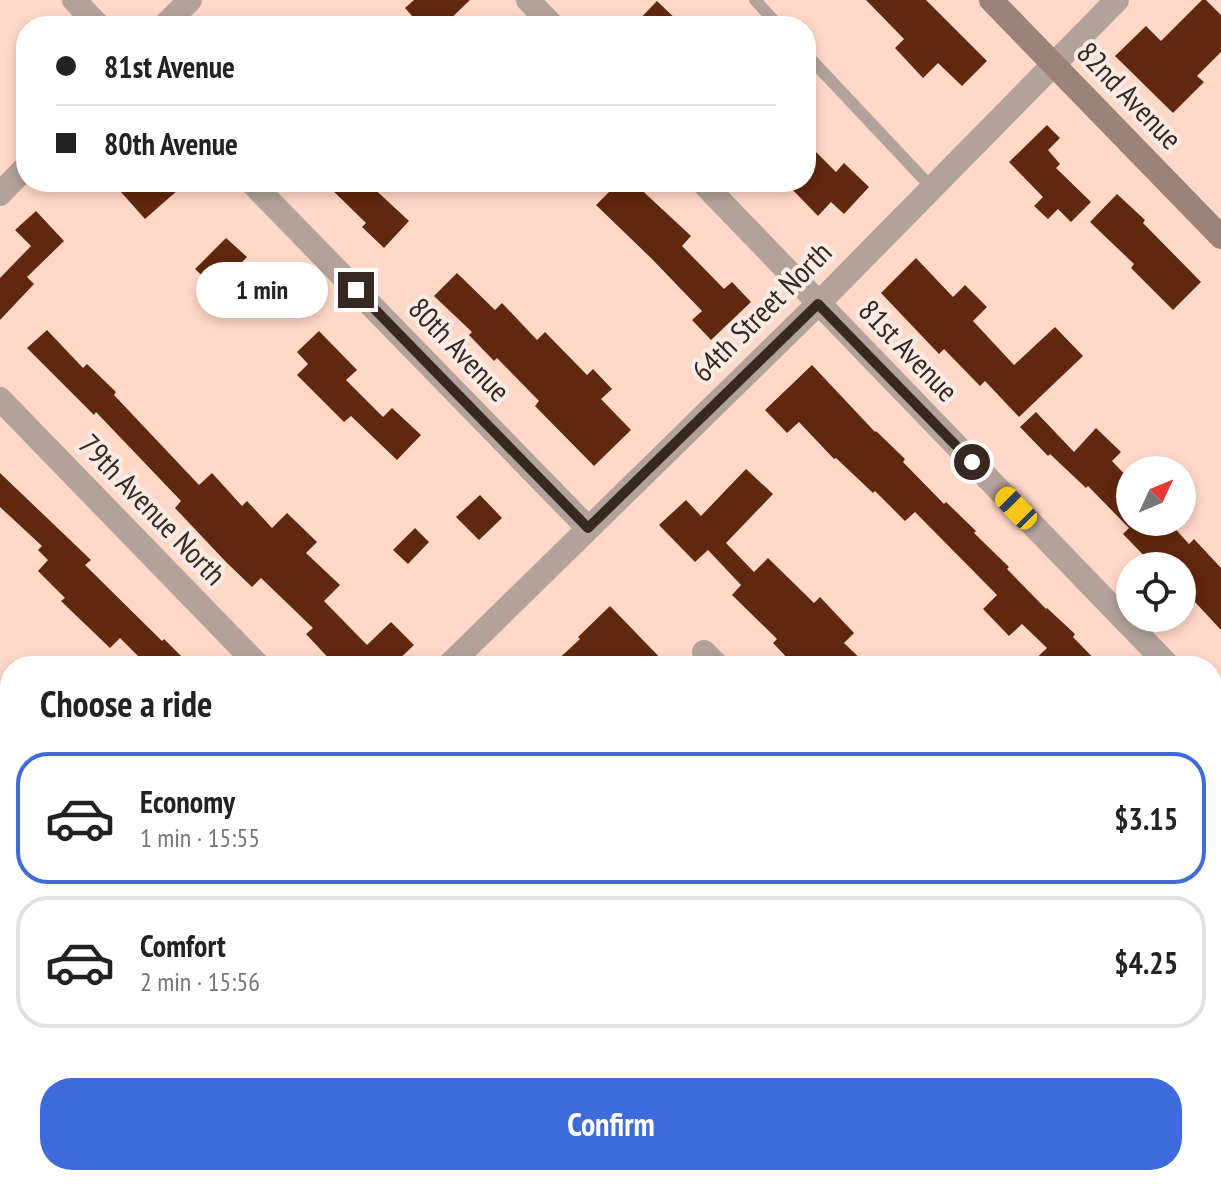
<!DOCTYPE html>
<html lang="en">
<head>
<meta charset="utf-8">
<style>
	body { margin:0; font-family:"PT Sans Narrow",sans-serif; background:#f2f2f2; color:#222; height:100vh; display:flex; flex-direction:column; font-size:30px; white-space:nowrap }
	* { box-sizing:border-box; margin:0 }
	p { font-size:26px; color:#767676 }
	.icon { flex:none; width:44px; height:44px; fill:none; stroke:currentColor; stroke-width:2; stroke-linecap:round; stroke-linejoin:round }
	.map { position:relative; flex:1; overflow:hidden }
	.panel { position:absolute; left:0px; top:656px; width:1222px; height:530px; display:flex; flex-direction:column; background:#fff; border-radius:32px 32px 0 0; box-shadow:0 4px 12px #0003 }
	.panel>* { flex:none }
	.top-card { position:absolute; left:16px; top:16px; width:800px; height:176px; border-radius:32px; box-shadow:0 4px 12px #0003; display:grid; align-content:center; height:176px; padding:0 40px; background:#fff }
	.needle { width:52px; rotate:46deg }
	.fabs { position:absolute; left:1116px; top:456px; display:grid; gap:16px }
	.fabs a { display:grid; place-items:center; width:80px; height:80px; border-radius:50%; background:#fff; box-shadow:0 4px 12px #0003; font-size:40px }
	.end { position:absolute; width:36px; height:36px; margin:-18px; border:10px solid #372822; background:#fff; box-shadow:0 0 0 4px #fff }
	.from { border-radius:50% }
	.bubble { position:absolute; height:56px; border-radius:28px; background:#fff; box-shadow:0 4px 12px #0003; font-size:26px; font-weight:700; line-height:56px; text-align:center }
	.car { position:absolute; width:24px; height:48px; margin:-24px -12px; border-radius:10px; box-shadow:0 0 6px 2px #0007; background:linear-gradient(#f5c518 24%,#345 0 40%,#f5c518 0 76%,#345 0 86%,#f5c518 0) }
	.top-card b { display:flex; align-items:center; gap:28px; height:76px; font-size:30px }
	.top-card b+b { border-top:2px solid #e0e0e0 }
	.top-card i { width:20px; height:20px; background:#222 }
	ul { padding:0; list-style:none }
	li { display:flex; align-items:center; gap:24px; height:132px; margin:0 16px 12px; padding:0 24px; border:4px solid #e0e0e0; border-radius:32px }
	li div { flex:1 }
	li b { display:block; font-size:30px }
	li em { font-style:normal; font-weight:700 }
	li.current { border-color:#3e6adb }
	li>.icon { width:72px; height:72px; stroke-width:1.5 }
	h2 { padding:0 40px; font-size:36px; line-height:96px }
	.primary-button { display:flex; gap:16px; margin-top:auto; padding:16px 40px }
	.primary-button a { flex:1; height:92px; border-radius:32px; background:#3e6adb; color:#fff; font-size:32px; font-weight:700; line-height:92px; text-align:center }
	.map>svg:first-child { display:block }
	.building { fill:#60280c }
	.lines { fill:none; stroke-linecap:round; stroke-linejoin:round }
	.lane { stroke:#b2a29b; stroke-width:12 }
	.street { stroke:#b2a29b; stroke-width:24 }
	.secondary { stroke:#9b8379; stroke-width:24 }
	.route { stroke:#372822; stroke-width:10 }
	.labels { text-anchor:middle; stroke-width:8; stroke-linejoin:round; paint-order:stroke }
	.street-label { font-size:30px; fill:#372822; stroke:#fbebe5 }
</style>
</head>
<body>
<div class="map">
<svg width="1221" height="1185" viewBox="0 0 1221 1185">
	<rect width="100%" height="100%" fill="#ffd8c8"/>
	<!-- building -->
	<path class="building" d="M 414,0 L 470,0 L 443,26 L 433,16 L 421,26 L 405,8 Z
		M 866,0 L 926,0 L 987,61 L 962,86 L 938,63 L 923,78 L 895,48 L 904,39 Z
		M 1202,0 L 1206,0 L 1221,15 L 1221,52 L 1197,76 L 1204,82 L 1173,113 L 1115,56 L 1146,26 L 1161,41 Z
		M 657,1 L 683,26 L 633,26 Z
		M 1047,125 L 1060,138 L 1048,150 L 1060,164 L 1056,168 L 1091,202 L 1071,222 L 1058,209 L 1048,219 L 1034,206 L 1043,197 L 1009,162 Z
		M 806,142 L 836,172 L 844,163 L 869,187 L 844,214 L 831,202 L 818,216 L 785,182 L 806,182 Z
		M 112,182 L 187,182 L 145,219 Z
		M 324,182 L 367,182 L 409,221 L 384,248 L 362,227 L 366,223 Z
		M 600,182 L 633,182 L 691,236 L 682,246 L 724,289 L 732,282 L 751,302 L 711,340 L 692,320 L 702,311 L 651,258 L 596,205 L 610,191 Z
		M 1117,194 L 1145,220 L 1143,223 L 1201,282 L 1173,310 L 1131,268 L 1134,264 L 1090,222 Z
		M 36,211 L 64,241 L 27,277 L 34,284 L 0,320 L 0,278 L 31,246 L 15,230 Z
		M 226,238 L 247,257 L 242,262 L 261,280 L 235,307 L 195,269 Z
		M 916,258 L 953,297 L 965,285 L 987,307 L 973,321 L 1014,365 L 1055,327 L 1083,356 L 1019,417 L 985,381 L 980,386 L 944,349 L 939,354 L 881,293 Z
		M 457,273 L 495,310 L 502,303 L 537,340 L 545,332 L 587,375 L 593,369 L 612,389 L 601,399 L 631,430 L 594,466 L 535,406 L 539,401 L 497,358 L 494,361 L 469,335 L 472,332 L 434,296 Z
		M 47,330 L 83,368 L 87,364 L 116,392 L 114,395 L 199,485 L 212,473 L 242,506 L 247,501 L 272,528 L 287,513 L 317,542 L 306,553 L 340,585 L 324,601 L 367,645 L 391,622 L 414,645 L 392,666 L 350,666 L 341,657 L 334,664 L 306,634 L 313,628 L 261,578 L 252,587 L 226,562 L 175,508 L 181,501 L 96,412 L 94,415 L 27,348 Z
		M 319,331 L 357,370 L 346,380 L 383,417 L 392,408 L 421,435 L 397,460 L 351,416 L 344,422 L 297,375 L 308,364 L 297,352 Z
		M 812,365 L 875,432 L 876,431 L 905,459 L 903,462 L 944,504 L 946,502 L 976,531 L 974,533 L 1009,567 L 1007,569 L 1046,609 L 1047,608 L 1075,634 L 1073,637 L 1101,666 L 1028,666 L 1047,648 L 1022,624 L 1009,636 L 983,609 L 997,595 L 915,512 L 905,521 L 875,491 L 873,493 L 836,458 L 834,459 L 799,422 L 787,433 L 765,410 Z
		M 1036,412 L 1074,452 L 1096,428 L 1121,452 L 1112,461 L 1130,480 L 1130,527 L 1136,522 L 1169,522 L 1189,544 L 1194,539 L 1221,568 L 1221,630 L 1182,588 L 1182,566 L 1154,566 L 1123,534 L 1129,528 L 1088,486 L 1086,488 L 1050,454 L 1048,456 L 1020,427 Z
		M 746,469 L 773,494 L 726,543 L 754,572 L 768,558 L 814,603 L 820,597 L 854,633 L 844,643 L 868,666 L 795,666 L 773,643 L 777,639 L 732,595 L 741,585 L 708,550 L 695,562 L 659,525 L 686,500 L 701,516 Z
		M 0,473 L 91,560 L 85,565 L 162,641 L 164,639 L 191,666 L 148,666 L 120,638 L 110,648 L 61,601 L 65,598 L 38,571 L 48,560 L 38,550 L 42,546 L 0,507 Z
		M 480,495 L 502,518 L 479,540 L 456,517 Z
		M 415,528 L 429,542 L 408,564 L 393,550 Z
		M 610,606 L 668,666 L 551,666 L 580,639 L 578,637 Z"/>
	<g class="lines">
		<!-- lane -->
		<path class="lane" d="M 755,0 L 779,26
			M 806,54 L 932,188
			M 1212,1086 L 1221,1095
			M 141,1176 L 150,1185"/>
		<!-- street -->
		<path class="street" d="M 74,0 L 99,26
			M 528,0 L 553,26
			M 164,26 L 190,0
			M 251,182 L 588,528
			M 702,182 L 1169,666
			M 0,194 L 26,167
			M 0,399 L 259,666
			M 704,652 L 718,666
			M 448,666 L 818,304 L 1117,0
			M 1212,710 L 1221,719
			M 1212,826 L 1221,818
			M 0,920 L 10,910
			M 1211,1176 L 1220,1185
			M 207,1185 L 216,1176
			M 480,1185 L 489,1176
			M 845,1185 L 854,1176"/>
		<!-- secondary -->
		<path class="secondary" d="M 991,0 L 1221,237
			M 0,869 L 10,879
			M 298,1176 L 307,1185"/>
	</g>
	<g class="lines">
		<!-- route -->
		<path class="route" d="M 356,290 L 588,528 L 818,304 L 972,462"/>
	</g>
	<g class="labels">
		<!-- street labels -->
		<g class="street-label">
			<text transform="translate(1129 96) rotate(46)" y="10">82nd Avenue</text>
			<text transform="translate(762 312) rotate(-45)" y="10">64th Street North</text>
			<text transform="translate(459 350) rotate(46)" y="10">80th Avenue</text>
			<text transform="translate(908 351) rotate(46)" y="10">81st Avenue</text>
			<text transform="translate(152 510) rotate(46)" y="10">79th Avenue North</text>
		</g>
	</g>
</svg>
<div class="fabs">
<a><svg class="needle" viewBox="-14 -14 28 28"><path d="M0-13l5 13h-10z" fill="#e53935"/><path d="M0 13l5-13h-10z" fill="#767676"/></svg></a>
<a><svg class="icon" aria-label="locate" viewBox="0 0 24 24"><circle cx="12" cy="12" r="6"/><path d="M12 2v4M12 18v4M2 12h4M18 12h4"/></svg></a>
</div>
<i class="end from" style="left:972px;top:462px"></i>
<i class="end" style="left:356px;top:290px"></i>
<div class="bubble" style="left:196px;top:262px;width:132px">1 min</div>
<i class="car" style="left:1016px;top:508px;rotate:316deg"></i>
<div class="top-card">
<b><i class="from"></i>81st Avenue</b>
<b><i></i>80th Avenue</b>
</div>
<section class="panel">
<h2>Choose a ride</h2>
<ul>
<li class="current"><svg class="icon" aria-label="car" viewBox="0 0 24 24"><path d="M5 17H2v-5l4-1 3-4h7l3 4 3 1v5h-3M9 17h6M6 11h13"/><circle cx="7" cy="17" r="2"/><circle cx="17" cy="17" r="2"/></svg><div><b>Economy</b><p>1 min · 15:55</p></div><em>$3.15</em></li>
<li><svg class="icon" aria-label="car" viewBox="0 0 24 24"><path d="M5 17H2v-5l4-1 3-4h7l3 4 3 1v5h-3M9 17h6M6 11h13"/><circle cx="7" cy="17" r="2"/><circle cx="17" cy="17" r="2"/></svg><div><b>Comfort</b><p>2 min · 15:56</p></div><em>$4.25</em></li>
</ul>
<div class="primary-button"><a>Confirm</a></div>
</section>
</div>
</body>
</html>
